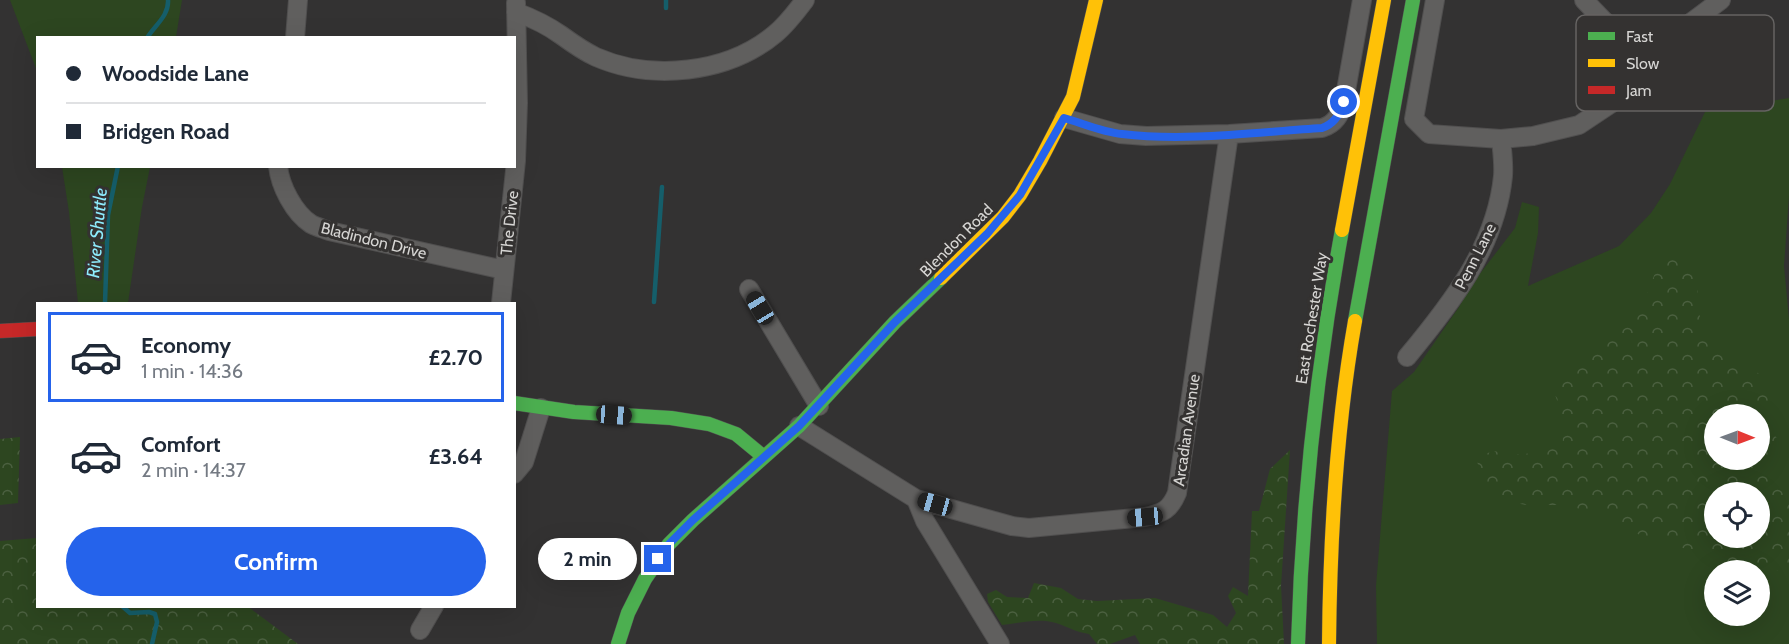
<!DOCTYPE html>
<html lang="en">
<head>
<meta charset="utf-8">
<style>
	body { margin:0; font-family:Cabin,sans-serif; background:#f2f2f3; color:#1f2937; height:100vh; display:flex; flex-direction:column; font-size:22px; white-space:nowrap }
	* { box-sizing:border-box; margin:0 }
	p { font-size:20px; color:#747a83 }
	.icon { flex:none; width:33px; height:33px; fill:none; stroke:currentColor; stroke-width:2; stroke-linecap:round; stroke-linejoin:round }
	.map { position:relative; flex:1; overflow:hidden }
	.details { position:absolute; left:36px; top:302px; width:480px; height:306px; display:flex; flex-direction:column; background:#fff; border-radius:0px; box-shadow:0 6px 24px #0002 }
	.details>* { flex:none }
	.hud { position:absolute; left:36px; top:36px; width:480px; height:132px; border-radius:0px; box-shadow:0 6px 24px #0002; display:grid; align-content:center; height:132px; padding:0 30px; background:#fff }
	.needle { width:39px; rotate:91deg }
	.tools { position:absolute; left:1704px; top:404px; display:grid; gap:12px }
	.tools a { display:grid; place-items:center; width:66px; height:66px; border-radius:50%; background:#fff; box-shadow:0 6px 24px #0002; font-size:30px }
	.end { position:absolute; width:27px; height:27px; margin:-14px; border:8px solid #2563eb; background:#fff; box-shadow:0 0 0 3px #fff }
	.from { border-radius:50% }
	.bubble { position:absolute; height:42px; border-radius:21px; background:#fff; box-shadow:0 6px 24px #0002; font-size:20px; font-weight:700; line-height:42px; text-align:center }
	.car { position:absolute; width:18px; height:36px; margin:-18px -9px; border-radius:8px; box-shadow:0 0 4px 2px #0007; background:linear-gradient(#222 24%,#8ab4d8 0 40%,#222 0 76%,#8ab4d8 0 86%,#222 0) }
	.hud b { display:flex; align-items:center; gap:21px; height:57px; font-size:22px }
	.hud b+b { border-top:2px solid #e0e1e3 }
	.hud i { width:15px; height:15px; background:#1f2937 }
	ul { padding:10px 0 0; list-style:none }
	li { display:flex; align-items:center; gap:18px; height:90px; margin:0 12px 9px; padding:0 18px; border:3px solid transparent; border-radius:0px }
	li div { flex:1 }
	li b { display:block; font-size:22px }
	li em { font-style:normal; font-weight:700 }
	li.active { border-color:#2563eb }
	li>.icon { width:54px; height:54px; stroke-width:1.5 }
	.action { display:flex; gap:12px; margin-top:auto; padding:12px 30px }
	.action a { flex:1; height:69px; border-radius:36px; background:#2563eb; color:#fff; font-size:24px; font-weight:700; line-height:69px; text-align:center }
	.map>svg:first-child { display:block }
	.green { fill:#2d4620; fill-rule:evenodd }
	.forest { fill:url(#forest-crowns); fill-rule:evenodd }
	.lines { fill:none; stroke-linecap:round; stroke-linejoin:round }
	.stream { stroke:#155e6a; stroke-width:4.5 }
	.street-casing { stroke:#504f4f; stroke-width:20 }
	.fast-casing { stroke:#504f4f; stroke-width:15 }
	.slow-casing { stroke:#504f4f; stroke-width:15 }
	.jam-casing { stroke:#504f4f; stroke-width:15 }
	.street { stroke:#605f5e; stroke-width:18 }
	.fast { stroke:#4caf50; stroke-width:14 }
	.slow { stroke:#ffc107; stroke-width:14 }
	.jam { stroke:#c62828; stroke-width:14 }
	.route { stroke:#2563eb; stroke-width:8 }
	.labels { text-anchor:middle; stroke-width:6; stroke-linejoin:round; paint-order:stroke }
	.street-label { font-size:16px; fill:#d6d5d3; stroke:#343231 }
	.water-label { font-size:18px; font-style:italic; fill:#8eecfd; stroke:#343231 }
	.key { fill:#343231; stroke:#656362; stroke-width:1.5 }
	.key-label { font-size:16px; fill:#d6d5d3 }
</style>
</head>
<body>
<div class="map">
<svg width="1789" height="644" viewBox="0 0 1789 644">
	<defs>
		<pattern id="forest-crowns" width="20" height="18" patternUnits="userSpaceOnUse" patternTransform="scale(1.5)"><rect width="20" height="18" fill="#2d4620"/><path d="M2 6a3 3 0 1 1 6 0M12 15a3 3 0 1 1 6 0" fill="none" stroke="#4b6040"/></pattern>
	</defs>
	<rect width="100%" height="100%" fill="#333232"/>
	<!-- green -->
	<path class="green" d="M 10,0 L 182,0 L 176,37 L 38,38 L 37,71 Z
		M 1789,98 L 1789,196 L 1784,266 L 1789,319 L 1789,644 L 1377,644 L 1376,586 L 1392,391 L 1414,372 L 1459,307 L 1469,288 L 1515,228 L 1522,202 L 1539,207 L 1538,233 L 1528,286 L 1619,246 L 1651,213 L 1670,184 L 1705,112 ZM 1714,414 L 1760,414 L 1760,459 L 1714,459 ZM 1714,492 L 1760,492 L 1760,537 L 1714,537 ZM 1714,570 L 1760,570 L 1760,615 L 1714,615 Z
		M 62,167 L 150,167 L 142,207 L 128,303 L 78,303 L 69,212 Z"/>
	<!-- forest -->
	<path class="forest" d="M 1670,255 L 1697,270 L 1698,302 L 1702,333 L 1725,353 L 1761,375 L 1772,405 L 1760,417 L 1760,414 L 1714,414 L 1714,459 L 1760,459 L 1760,421 L 1779,440 L 1769,464 L 1789,502 L 1789,569 L 1775,571 L 1742,568 L 1694,551 L 1644,537 L 1612,521 L 1568,505 L 1526,505 L 1495,499 L 1475,458 L 1493,451 L 1522,455 L 1563,443 L 1561,411 L 1554,392 L 1646,297 L 1655,273 ZM 1714,492 L 1760,492 L 1760,537 L 1714,537 Z
		M 20,437 L 18,503 L 0,505 L 0,439 Z
		M 1290,450 L 1281,586 L 1284,644 L 1140,644 L 1135,635 L 1110,644 L 1097,644 L 1089,634 C 1075,632 1069,627 1056,623 C 1039,618 1020,623 1002,625 L 988,602 L 987,594 L 996,590 L 1007,597 L 1028,598 L 1034,583 L 1061,588 L 1078,599 L 1097,601 L 1155,598 L 1213,615 L 1227,627 L 1236,613 L 1228,596 L 1233,587 L 1248,596 L 1252,511 L 1259,511 L 1270,469 Z
		M 37,538 L 38,606 L 247,606 L 298,644 L 0,644 L 0,541 Z"/>
	<g class="lines">
		<!-- stream -->
		<path class="stream" d="M 666,0 L 666,8
			M 147,38 C 155,25 169,16 168,0
			M 654,302 L 662,187
			M 105,303 L 108,215 L 118,166
			M 122,606 L 130,613 L 149,612 L 155,614 L 157,622 L 152,644"/>
		<!-- street casing -->
		<g class="street-casing">
			<path id="street" d="M 1435,0 L 1414,119 L 1429,134 L 1501,139 L 1533,136 L 1579,125 L 1612,103 L 1657,48 L 1721,0
				M 1584,0 L 1608,25
				M 516,12 C 532,18 547,25 561,35 C 572,43 583,51 596,57 C 651,81 727,74 775,34 C 786,25 796,12 805,0
				M 295,38 L 298,0
				M 1064,118 L 1120,134 L 1146,136 L 1229,134 L 1322,128 C 1335,124 1340,115 1344,102 L 1362,0
				M 278,166 C 280,186 294,213 311,224 C 317,227 324,229 329,231 L 504,270
				M 749,289 L 819,406
				M 501,303 L 516,161 L 518,103 L 516,3
				M 1407,357 C 1451,304 1496,247 1503,176 C 1504,164 1502,150 1501,139
				M 799,426 L 916,499 L 1012,526 L 1029,528 L 1145,517 C 1163,513 1170,510 1177,493 L 1229,134
				M 514,474 L 524,462 L 541,408
				M 916,499 L 925,521 L 1000,644
				M 420,630 L 434,606"/>
		</g>
		<!-- fast casing -->
		<g class="fast-casing">
			<path id="fast" d="M 1355,321 L 1413,0
				M 514,403 L 574,412 L 671,418 L 709,424 L 736,434 L 764,457
				M 618,644 L 628,613 L 645,579 L 669,544 L 693,520 L 799,426 L 895,322 L 941,278
				M 1298,644 C 1302,505 1317,367 1342,230"/>
		</g>
		<!-- slow casing -->
		<g class="slow-casing">
			<path id="slow" d="M 1342,230 L 1384,0
				M 941,278 L 1003,217 L 1020,195 L 1040,161 L 1073,97 L 1096,0
				M 1329,644 C 1330,536 1336,428 1355,321"/>
		</g>
		<!-- jam casing -->
		<g class="jam-casing">
			<path id="jam" d="M 0,331 L 38,329"/>
		</g>
		<!-- street -->
		<use href="#street" class="street"/>
		<!-- fast -->
		<use href="#fast" class="fast"/>
		<!-- slow -->
		<use href="#slow" class="slow"/>
		<!-- jam -->
		<use href="#jam" class="jam"/>
	</g>
	<g class="lines">
		<!-- route -->
		<path class="route" d="M 658,559 L 669,544 L 693,520 L 799,426 L 895,322 L 987,234 L 1020,195 L 1064,118 C 1082,123 1102,132 1122,134 C 1185,142 1258,132 1322,128 C 1334,124 1340,115 1344,102"/>
	</g>
	<g class="labels">
		<!-- street labels -->
		<g class="street-label">
			<text transform="translate(509 223) rotate(-84)" y="6">The Drive</text>
			<text transform="translate(374 240) rotate(14)" y="6">Bladindon Drive</text>
			<text transform="translate(956 240) rotate(-45)" y="6">Blendon Road</text>
			<text transform="translate(1475 256) rotate(-63)" y="6">Penn Lane</text>
			<text transform="translate(1311 318) rotate(-81)" y="6">East Rochester Way</text>
			<text transform="translate(1186 430) rotate(-82)" y="6">Arcadian Avenue</text>
		</g>
		<!-- water labels -->
		<g class="water-label">
			<text transform="translate(97 233) rotate(-85)" y="6">River Shuttle</text>
		</g>
	</g>
	<!-- legend -->
	<rect x="1576" y="15" width="198" height="96" rx="9" class="key"/>
	<rect x="1588" y="32" width="27" height="8" fill="#4caf50"/>
	<rect x="1588" y="59" width="27" height="8" fill="#ffc107"/>
	<rect x="1588" y="86" width="27" height="8" fill="#c62828"/>
	<g class="key-label">
		<text x="1626" y="42">Fast</text>
		<text x="1626" y="69">Slow</text>
		<text x="1626" y="96">Jam</text>
	</g>
</svg>
<div class="tools">
<a><svg class="needle" viewBox="-14 -14 28 28"><path d="M0-13l5 13h-10z" fill="#e53935"/><path d="M0 13l5-13h-10z" fill="#747a83"/></svg></a>
<a><svg class="icon" aria-label="locate" viewBox="0 0 24 24"><circle cx="12" cy="12" r="6"/><path d="M12 2v4M12 18v4M2 12h4M18 12h4"/></svg></a>
<a><svg class="icon" aria-label="layers" viewBox="0 0 24 24"><path d="M12 4l9 5-9 5-9-5zM3 14l9 5 9-5"/></svg></a>
</div>
<i class="end from" style="left:1344px;top:102px"></i>
<i class="end" style="left:658px;top:559px"></i>
<div class="bubble" style="left:538px;top:538px;width:99px">2 min</div>
<i class="car" style="left:760px;top:308px;rotate:329deg"></i>
<i class="car" style="left:614px;top:415px;rotate:94deg"></i>
<i class="car" style="left:935px;top:504px;rotate:286deg"></i>
<i class="car" style="left:1145px;top:517px;rotate:265deg"></i>
<div class="hud">
<b><i class="from"></i>Woodside Lane</b>
<b><i></i>Bridgen Road</b>
</div>
<section class="details">
<ul>
<li class="active"><svg class="icon" aria-label="car" viewBox="0 0 24 24"><path d="M5 17H2v-5l4-1 3-4h7l3 4 3 1v5h-3M9 17h6M6 11h13"/><circle cx="7" cy="17" r="2"/><circle cx="17" cy="17" r="2"/></svg><div><b>Economy</b><p>1 min · 14:36</p></div><em>£2.70</em></li>
<li><svg class="icon" aria-label="car" viewBox="0 0 24 24"><path d="M5 17H2v-5l4-1 3-4h7l3 4 3 1v5h-3M9 17h6M6 11h13"/><circle cx="7" cy="17" r="2"/><circle cx="17" cy="17" r="2"/></svg><div><b>Comfort</b><p>2 min · 14:37</p></div><em>£3.64</em></li>
</ul>
<div class="action"><a>Confirm</a></div>
</section>
</div>
</body>
</html>
